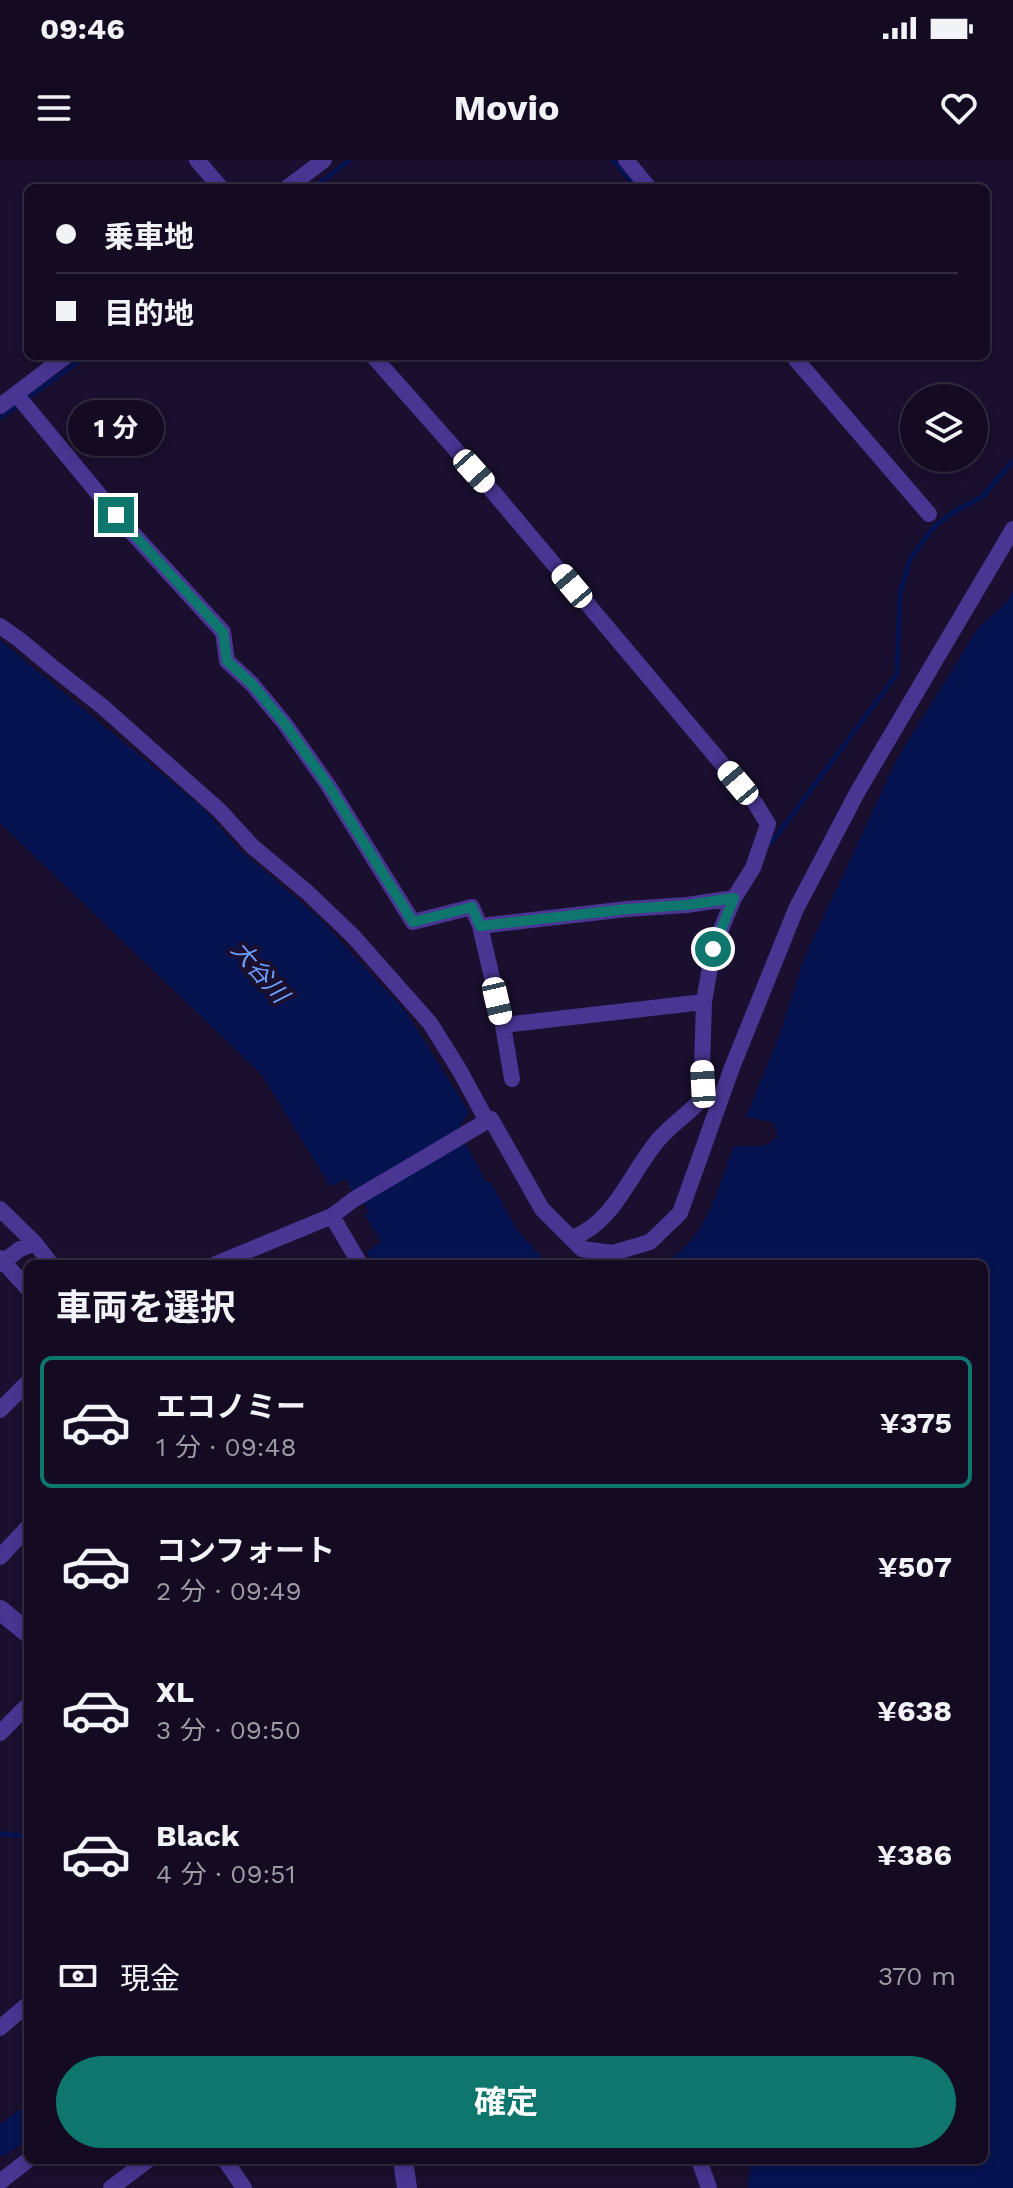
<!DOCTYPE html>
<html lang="ja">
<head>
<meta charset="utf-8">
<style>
	body { margin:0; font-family:"Work Sans","Noto Sans JP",sans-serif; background:#1d142a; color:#f1f3f6; height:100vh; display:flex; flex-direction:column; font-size:30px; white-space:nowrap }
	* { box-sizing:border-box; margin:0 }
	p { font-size:26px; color:#9d9ba5 }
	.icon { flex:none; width:44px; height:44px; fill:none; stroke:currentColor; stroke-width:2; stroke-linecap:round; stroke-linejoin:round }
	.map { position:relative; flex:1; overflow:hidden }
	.side { position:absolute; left:24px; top:1100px; width:964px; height:904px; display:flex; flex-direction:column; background:#140b22; border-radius:12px; box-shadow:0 4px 12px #0003,0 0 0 2px #332b40 }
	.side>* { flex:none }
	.banner { position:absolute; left:24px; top:24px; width:966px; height:176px; border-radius:12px; box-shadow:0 4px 12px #0003,0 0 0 2px #332b40; display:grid; align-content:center; height:176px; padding:0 32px; background:#140b22 }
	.buttons { position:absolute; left:900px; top:224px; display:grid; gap:16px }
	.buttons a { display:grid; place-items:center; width:88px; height:88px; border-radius:50%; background:#140b22; box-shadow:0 4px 12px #0003,0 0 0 2px #332b40; font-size:40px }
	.end { position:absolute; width:36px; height:36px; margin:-18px; border:10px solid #0f766e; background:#fff; box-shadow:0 0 0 4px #fff }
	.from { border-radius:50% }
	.bubble { position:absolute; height:56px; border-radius:28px; background:#140b22; box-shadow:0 4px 12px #0003,0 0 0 2px #332b40; font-size:26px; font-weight:700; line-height:56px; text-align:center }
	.car { position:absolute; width:24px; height:48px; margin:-24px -12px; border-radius:10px; box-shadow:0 0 6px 2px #0007; background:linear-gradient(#fff 24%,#345 0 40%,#fff 0 76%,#345 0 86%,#fff 0) }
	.banner b { display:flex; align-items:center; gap:28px; height:76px; font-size:30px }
	.banner b+b { border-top:2px solid #332b40 }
	.banner i { width:20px; height:20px; background:#f1f3f6 }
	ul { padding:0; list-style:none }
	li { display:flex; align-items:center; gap:24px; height:132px; margin:0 16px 12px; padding:0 16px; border:4px solid transparent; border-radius:12px }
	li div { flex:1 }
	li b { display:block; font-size:30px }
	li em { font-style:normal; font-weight:700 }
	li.active { border-color:#0f766e }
	li>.icon { width:72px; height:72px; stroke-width:1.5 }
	h2 { padding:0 32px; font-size:36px; line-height:96px }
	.pay { display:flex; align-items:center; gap:20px; height:88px; padding:0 32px; font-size:30px }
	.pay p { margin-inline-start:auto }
	.primary-button { display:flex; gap:16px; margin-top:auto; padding:16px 32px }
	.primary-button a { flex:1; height:92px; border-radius:48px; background:#0f766e; color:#fff; font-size:32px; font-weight:700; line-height:92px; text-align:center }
	.status { display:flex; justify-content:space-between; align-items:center; height:56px; padding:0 40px; background:#140b22; direction:ltr }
	.status svg { height:22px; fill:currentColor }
	header { display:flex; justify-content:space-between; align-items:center; height:104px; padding:0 32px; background:#140b22; font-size:36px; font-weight:700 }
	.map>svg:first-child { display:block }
	.water { fill:#051351 }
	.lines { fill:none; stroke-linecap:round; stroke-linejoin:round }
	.stream { stroke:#051351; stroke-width:5 }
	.river { stroke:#051351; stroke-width:28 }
	.minor { stroke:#493592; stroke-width:16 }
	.tertiary { stroke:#493592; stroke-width:20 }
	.route { stroke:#0f766e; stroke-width:10 }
	.labels { text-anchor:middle; stroke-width:8; stroke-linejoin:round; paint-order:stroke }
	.water-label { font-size:24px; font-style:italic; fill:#6a9fff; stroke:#1a0f2e }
</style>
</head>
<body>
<div class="status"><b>09:46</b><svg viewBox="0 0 49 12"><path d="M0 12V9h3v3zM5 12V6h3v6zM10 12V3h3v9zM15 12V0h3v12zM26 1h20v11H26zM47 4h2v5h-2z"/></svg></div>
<header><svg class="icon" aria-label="menu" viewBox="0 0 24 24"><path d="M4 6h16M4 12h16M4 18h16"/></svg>Movio<svg class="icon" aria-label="heart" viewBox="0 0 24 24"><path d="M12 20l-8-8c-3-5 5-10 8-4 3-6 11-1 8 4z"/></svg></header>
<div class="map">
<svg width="1013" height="2028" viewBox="0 0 1013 2028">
	<rect width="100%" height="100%" fill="#1a0f2e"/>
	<!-- water -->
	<path class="water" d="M 1013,431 L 1013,2028 L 748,2028 L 751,2000 L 984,2000 L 984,1104 L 662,1104 C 706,1082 718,1028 734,986 L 765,986 L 778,976 L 773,962 L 746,957 L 781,871 L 803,801 L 897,599 L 978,468 L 1006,443 Z
		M 0,480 L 202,647 L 239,689 L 319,758 L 406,852 L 469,952 L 458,969 L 486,1022 L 491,1023 L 517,1070 L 548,1104 L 374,1104 L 366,1092 L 381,1082 L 365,1055 L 369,1053 L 357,1031 L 353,1032 L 346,1019 L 330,1026 L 262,915 L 0,663 Z"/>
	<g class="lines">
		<!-- stream -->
		<path class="stream" d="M 613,0 L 637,28
			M 313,28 L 350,0
			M 0,258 L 86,196
			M 772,682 L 897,514 L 900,434 L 910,399 L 933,368 L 953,352 L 982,337 L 1013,301
			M 0,1674 L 28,1676"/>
		<!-- river -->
		<path class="river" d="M 0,1982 L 28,1961"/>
		<!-- minor -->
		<path class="minor" d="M 197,0 L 221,28
			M 626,0 L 649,28
			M 287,28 L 324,0
			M 373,196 L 494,333 L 755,643 L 768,664 L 753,708 L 734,738 L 713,789 L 704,842 L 701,940 C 688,954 671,965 659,979 C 630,1013 615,1062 572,1078
			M 793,196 L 929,354
			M 16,234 L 116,355 L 223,472 L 227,501 L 252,524 L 285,564 L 328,625 L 413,762 L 472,747 L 480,766
			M 0,246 L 66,196
			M 0,466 L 21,481 L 51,506 L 103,547 L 219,650 L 253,687 L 307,732 L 353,776 L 430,863 L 460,911 L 487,961 L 491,959 L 542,1049 L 582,1089 L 613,1093 L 650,1082 L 680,1053 L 731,910 L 796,749 L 858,631 L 1013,369
			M 503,865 L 480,766 L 627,749 L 687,745 L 734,738
			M 512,919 L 503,865 L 704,842
			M 0,1049 L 35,1083 L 51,1104
			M 332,1056 L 360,1104
			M 0,1098 L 28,1129
			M 0,1104 L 20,1089 L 35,1083
			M 216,1104 L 332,1056 L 353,1040 L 487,961
			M 0,1250 L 28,1222
			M 0,1397 L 28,1367
			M 0,1573 L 28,1545
			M 0,1868 L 28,1844
			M 225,2000 L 244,2028
			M 699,2000 L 709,2028
			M 0,2022 L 28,2000
			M 111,2028 L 148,2000"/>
		<!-- tertiary -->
		<path class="tertiary" d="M 0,1450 L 28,1473
			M 403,2000 L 407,2028"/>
	</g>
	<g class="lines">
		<!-- route -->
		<path class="route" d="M 116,355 L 223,472 L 227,501 L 252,524 L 285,564 L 328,625 L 413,762 L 472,747 L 480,766 L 627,749 L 687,745 L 734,738 L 713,789"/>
	</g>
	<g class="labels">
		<!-- water labels -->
		<g class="water-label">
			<text transform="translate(260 812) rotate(49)" y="8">大谷川</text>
		</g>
	</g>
</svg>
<div class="buttons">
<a><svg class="icon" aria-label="layers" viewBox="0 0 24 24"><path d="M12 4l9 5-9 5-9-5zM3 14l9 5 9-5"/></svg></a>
</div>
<i class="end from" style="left:713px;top:789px"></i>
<i class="end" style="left:116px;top:355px"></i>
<div class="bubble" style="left:68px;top:240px;width:96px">1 分</div>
<i class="car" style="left:474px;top:311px;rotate:138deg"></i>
<i class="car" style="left:572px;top:426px;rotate:320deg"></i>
<i class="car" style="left:738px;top:623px;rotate:320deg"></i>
<i class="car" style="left:497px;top:841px;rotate:167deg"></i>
<i class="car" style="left:703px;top:924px;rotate:357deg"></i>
<div class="banner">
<b><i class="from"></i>乗車地</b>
<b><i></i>目的地</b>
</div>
<section class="side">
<h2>車両を選択</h2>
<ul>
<li class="active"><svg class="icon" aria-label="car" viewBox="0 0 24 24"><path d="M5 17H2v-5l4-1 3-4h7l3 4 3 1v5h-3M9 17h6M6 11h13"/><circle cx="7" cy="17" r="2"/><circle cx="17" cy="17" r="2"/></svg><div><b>エコノミー</b><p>1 分 · 09:48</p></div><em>¥375</em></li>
<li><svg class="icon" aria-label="car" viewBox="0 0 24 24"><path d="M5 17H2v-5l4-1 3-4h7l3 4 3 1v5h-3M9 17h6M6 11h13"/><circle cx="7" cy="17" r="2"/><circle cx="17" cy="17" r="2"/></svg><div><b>コンフォート</b><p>2 分 · 09:49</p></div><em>¥507</em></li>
<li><svg class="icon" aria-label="car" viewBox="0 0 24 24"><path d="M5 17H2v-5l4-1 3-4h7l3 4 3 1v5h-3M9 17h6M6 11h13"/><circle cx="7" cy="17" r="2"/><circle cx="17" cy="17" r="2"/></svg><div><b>XL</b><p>3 分 · 09:50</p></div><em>¥638</em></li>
<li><svg class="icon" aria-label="car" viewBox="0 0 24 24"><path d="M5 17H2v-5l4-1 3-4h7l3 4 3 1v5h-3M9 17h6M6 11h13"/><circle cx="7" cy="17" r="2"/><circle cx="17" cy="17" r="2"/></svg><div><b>Black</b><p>4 分 · 09:51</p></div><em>¥386</em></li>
</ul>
<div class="pay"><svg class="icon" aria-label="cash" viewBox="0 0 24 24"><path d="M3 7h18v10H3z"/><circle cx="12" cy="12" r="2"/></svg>現金<p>370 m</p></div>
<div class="primary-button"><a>確定</a></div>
</section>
</div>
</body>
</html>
